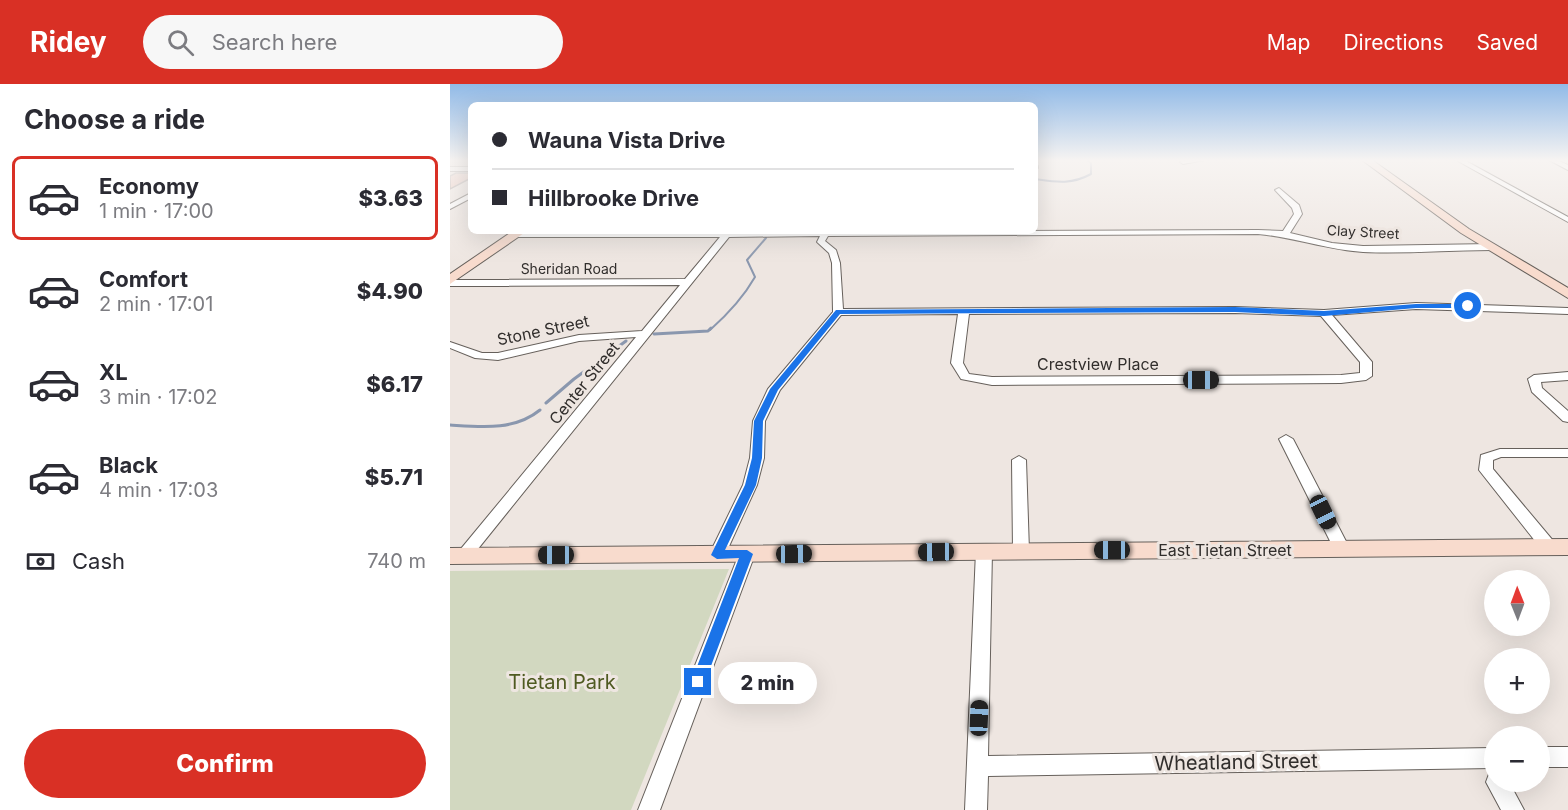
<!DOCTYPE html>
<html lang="en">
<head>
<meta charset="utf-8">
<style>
	body { margin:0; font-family:Inter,sans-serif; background:#f7f7f7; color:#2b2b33; height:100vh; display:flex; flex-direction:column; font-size:22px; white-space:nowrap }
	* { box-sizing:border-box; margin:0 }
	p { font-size:20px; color:#7c7c81 }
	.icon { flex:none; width:33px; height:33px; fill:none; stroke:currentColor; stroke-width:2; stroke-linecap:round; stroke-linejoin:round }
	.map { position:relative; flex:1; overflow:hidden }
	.side { display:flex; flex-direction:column; background:#fff; width:450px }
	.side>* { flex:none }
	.hud { position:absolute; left:18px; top:18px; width:570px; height:132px; border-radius:9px; box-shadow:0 6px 24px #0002; display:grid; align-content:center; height:132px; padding:0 24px; background:#fff }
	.needle { width:39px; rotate:359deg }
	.tools { position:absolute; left:1034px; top:486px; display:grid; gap:12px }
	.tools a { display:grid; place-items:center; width:66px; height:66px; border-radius:50%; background:#fff; box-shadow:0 6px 24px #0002; font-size:30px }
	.end { position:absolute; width:27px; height:27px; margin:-14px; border:8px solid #1a73e8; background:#fff; box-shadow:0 0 0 3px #fff }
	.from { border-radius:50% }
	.bubble { position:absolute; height:42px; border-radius:21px; background:#fff; box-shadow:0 6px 24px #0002; font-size:20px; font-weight:800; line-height:42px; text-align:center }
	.car { position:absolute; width:18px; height:36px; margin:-18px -9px; border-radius:8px; box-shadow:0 0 4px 2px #0007; background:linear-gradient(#222 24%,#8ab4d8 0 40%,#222 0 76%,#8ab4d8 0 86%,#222 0) }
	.hud b { display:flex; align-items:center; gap:21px; height:57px; font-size:22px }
	.hud b+b { border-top:2px solid #e1e1e2 }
	.hud i { width:15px; height:15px; background:#2b2b33 }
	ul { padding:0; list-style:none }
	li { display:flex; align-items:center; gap:18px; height:84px; margin:0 12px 9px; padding:0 12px; border:3px solid transparent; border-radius:9px }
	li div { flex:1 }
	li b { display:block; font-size:22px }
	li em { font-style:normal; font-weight:800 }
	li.current { border-color:#d93025 }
	li>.icon { width:54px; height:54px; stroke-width:1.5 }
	h2 { padding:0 24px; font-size:27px; line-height:72px }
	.pay { display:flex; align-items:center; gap:15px; height:66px; padding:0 24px; font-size:22px }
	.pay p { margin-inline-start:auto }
	.cta { display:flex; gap:12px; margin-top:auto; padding:12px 24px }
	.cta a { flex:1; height:69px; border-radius:36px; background:#d93025; color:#fff; font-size:24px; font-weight:800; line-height:69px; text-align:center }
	header { display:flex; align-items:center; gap:36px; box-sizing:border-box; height:84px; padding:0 30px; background:#d93025; color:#fff }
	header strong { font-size:28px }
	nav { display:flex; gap:33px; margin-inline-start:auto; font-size:21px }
	.search { width:420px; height:54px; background:#f7f7f7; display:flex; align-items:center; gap:15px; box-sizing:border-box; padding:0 21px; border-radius:33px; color:#7c7c81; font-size:22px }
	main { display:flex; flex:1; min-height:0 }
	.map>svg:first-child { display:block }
	.green { fill:#d2d8c0 }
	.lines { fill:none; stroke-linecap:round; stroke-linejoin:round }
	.stream-far1 { stroke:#8a97ae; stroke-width:2 }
	.stream { stroke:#8a97ae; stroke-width:3 }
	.building { fill:#edc2b7; stroke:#9d9492; stroke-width:1.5 }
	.street-casing { stroke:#66605b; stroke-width:2 }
	.secondary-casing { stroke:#66605b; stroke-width:2 }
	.street { fill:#fff; fill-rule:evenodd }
	.secondary { fill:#f8dbcd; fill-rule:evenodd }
	.route { fill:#1a73e8 }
	.labels { text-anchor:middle; stroke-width:6; stroke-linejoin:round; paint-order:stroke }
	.far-street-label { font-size:14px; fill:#312e2c; stroke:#eee6e1 }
	.street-label { font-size:16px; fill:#312e2c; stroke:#eee6e1 }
	.near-park-label { font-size:20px; fill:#4f5a21; stroke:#eee6e1 }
	.near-street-label { font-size:20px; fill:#312e2c; stroke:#eee6e1 }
</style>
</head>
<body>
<header>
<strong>Ridey</strong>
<div class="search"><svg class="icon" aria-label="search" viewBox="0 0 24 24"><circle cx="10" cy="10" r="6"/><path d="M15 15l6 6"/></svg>Search here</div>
<nav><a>Map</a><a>Directions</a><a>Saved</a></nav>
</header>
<main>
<section class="side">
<h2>Choose a ride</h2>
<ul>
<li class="current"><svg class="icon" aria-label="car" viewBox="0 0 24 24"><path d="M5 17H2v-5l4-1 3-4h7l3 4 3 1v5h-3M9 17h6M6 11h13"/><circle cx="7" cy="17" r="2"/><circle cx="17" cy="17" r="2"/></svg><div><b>Economy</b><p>1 min · 17:00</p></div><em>$3.63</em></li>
<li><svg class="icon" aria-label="car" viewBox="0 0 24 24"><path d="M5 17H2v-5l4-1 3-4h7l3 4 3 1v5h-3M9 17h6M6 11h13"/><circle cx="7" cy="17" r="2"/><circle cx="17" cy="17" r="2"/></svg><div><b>Comfort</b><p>2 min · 17:01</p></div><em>$4.90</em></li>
<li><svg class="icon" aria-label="car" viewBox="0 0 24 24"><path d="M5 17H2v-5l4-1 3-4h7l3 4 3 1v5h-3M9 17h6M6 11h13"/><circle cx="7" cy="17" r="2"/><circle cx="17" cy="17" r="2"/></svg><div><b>XL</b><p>3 min · 17:02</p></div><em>$6.17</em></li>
<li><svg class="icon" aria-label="car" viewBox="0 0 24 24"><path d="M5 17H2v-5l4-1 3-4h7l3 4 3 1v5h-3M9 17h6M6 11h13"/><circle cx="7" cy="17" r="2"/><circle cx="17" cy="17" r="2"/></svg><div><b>Black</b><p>4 min · 17:03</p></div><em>$5.71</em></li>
</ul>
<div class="pay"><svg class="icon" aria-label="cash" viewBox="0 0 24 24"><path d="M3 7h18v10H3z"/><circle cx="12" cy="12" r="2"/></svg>Cash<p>740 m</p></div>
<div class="cta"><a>Confirm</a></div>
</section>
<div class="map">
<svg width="1118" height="726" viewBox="0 0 1118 726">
	<rect width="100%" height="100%" fill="#eee6e1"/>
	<!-- green -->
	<path class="green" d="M 279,485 L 181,726 L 0,726 L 0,487 Z"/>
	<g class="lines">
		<!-- stream-far1 -->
		<path class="stream-far1" d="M 585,95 C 606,98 621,101 641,90 L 641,79 L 637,76
			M 260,246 C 278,230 293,214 305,193 L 297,176 L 316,154"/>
		<!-- stream -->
		<path class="stream" d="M 204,250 L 258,247 L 261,244
			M 96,319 L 124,295 L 176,257
			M 0,341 C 31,343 64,347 90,326"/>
	</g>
	<!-- building -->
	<path class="building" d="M 6,89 L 21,89 L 21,94 L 0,105 L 0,92 Z"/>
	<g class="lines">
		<!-- street casing -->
		<g class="street-casing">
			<path id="street" d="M 732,76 L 755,76 L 733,80 L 730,78 Z
				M 1006,76 L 1014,76 L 1118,133 L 1118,138 Z
				M 1099,76 L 1107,76 L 1118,81 L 1118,86 Z
				M 585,81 L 588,82 L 588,84 L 585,85 Z
				M 0,83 L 21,83 L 21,87 L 0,87 Z
				M 829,104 L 849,121 L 852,130 L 840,149 L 882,159 L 913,162 L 1042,160 L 1046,163 L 1042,166 C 999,166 955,170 913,168 C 877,166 844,153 808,150 L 378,152 L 375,157 L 386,166 L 390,179 L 393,225 L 785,223 L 874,226 L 966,219 L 1118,224 L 1118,230 L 966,225 L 882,231 L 922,278 L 922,292 L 916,296 L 891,299 L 542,301 L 511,295 L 501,279 L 508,230 L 391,231 L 330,306 L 315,337 L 314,374 L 307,401 L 275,471 L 273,475 L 267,477 L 261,475 L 259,471 L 293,401 L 300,374 L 303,337 L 318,305 L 383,228 L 382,179 L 379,169 L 367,158 L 370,152 L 279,153 L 19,476 L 13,478 L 7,476 L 5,472 L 186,253 L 129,257 L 48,276 L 25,274 L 0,264 L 0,258 L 32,269 L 48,269 L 129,251 L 192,247 L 230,201 L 0,202 L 0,196 L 235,195 L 270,153 L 64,153 L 60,151 L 61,149 L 808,146 L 833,147 L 844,130 L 842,124 L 825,106 ZM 785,229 L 871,232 L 910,278 L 910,289 L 891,291 L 542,293 L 519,290 L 513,279 L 519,230 Z
				M 21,109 L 21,114 L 0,125 L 0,120 Z
				M 1118,288 L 1118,296 L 1091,298 L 1092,304 L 1118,327 L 1118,338 L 1113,337 L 1082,308 L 1078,295 L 1084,291 Z
				M 836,351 L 843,355 L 900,465 L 898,469 L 886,469 L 829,355 Z
				M 1050,365 L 1118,365 L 1118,373 L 1051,373 L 1043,376 L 1043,385 L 1105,459 L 1107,463 L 1105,467 L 1093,467 L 1029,386 L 1031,371 Z
				M 569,372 L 576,376 L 579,467 L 577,471 L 571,473 L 565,471 L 563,467 L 562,376 Z
				M 534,461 L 540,463 L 542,467 L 538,672 L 1044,664 L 1044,684 L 538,692 L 537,726 L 515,726 L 526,467 L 528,463 Z
				M 297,464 L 303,466 L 305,470 L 210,726 L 188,726 L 289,470 L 291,466 Z
				M 1089,663 L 1118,663 L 1118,683 L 1089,683 Z
				M 1044,689 L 1044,698 L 1059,698 L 1074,726 L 1051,726 L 1036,698 L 1039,690 Z"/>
		</g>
		<!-- secondary casing -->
		<g class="secondary-casing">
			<path id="secondary" d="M 912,76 L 922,76 L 1019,145 L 1118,204 L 1118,214 L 1011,149 Z
				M 63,147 L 77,147 L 0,200 L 0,190 Z
				M 1118,455 L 1118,471 L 0,480 L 0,464 Z"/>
		</g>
		<!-- street -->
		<use href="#street" class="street"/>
		<!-- secondary -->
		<use href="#secondary" class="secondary"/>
	</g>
	<!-- sky -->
	<linearGradient id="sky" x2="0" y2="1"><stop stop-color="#91bae7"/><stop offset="0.43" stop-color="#f7f4f2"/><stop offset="1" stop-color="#f7f4f2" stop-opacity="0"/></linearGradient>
	<rect width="1118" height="178" fill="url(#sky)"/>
	<!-- route -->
	<path class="route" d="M 966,220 L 1018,220 L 1022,222 L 1018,224 L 966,224 L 874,232 L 785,228 L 390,230 L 328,306 L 313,337 L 312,374 L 306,401 L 275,466 L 297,466 L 303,470 L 255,598 L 253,602 L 243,602 L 241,598 L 289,474 L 267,475 L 261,471 L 295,401 L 302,374 L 304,337 L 320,305 L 386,226 L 785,223 L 874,227 Z"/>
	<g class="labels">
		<!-- far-street labels -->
		<g class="far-street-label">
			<text transform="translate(913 148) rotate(3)" y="5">Clay Street</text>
			<text x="119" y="190">Sheridan Road</text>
		</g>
		<!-- street labels -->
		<g class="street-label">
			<text transform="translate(93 246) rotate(-12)" y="6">Stone Street</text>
			<text x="648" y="286">Crestview Place</text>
			<text transform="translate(134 299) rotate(-51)" y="6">Center Street</text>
			<text x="775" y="472">East Tietan Street</text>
		</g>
		<!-- near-park labels -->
		<g class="near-park-label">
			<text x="112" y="605">Tietan Park</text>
		</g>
		<!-- near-street labels -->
		<g class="near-street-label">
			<text transform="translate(786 678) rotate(-1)" y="7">Wheatland Street</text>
		</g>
	</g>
</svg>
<div class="tools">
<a><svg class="needle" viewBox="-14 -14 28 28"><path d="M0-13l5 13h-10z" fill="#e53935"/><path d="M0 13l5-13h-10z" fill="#7c7c81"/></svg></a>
<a>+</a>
<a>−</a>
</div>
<i class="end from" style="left:1018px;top:222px"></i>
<i class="end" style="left:248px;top:598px"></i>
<div class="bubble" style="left:268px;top:578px;width:99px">2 min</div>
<i class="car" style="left:751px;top:296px;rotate:90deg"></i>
<i class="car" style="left:873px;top:428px;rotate:154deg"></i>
<i class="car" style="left:662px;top:466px;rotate:270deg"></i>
<i class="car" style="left:486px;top:468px;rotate:269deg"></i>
<i class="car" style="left:344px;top:470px;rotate:89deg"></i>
<i class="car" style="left:106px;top:471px;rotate:270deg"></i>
<i class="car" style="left:529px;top:634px;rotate:2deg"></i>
<div class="hud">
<b><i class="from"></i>Wauna Vista Drive</b>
<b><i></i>Hillbrooke Drive</b>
</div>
</div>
</main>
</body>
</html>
